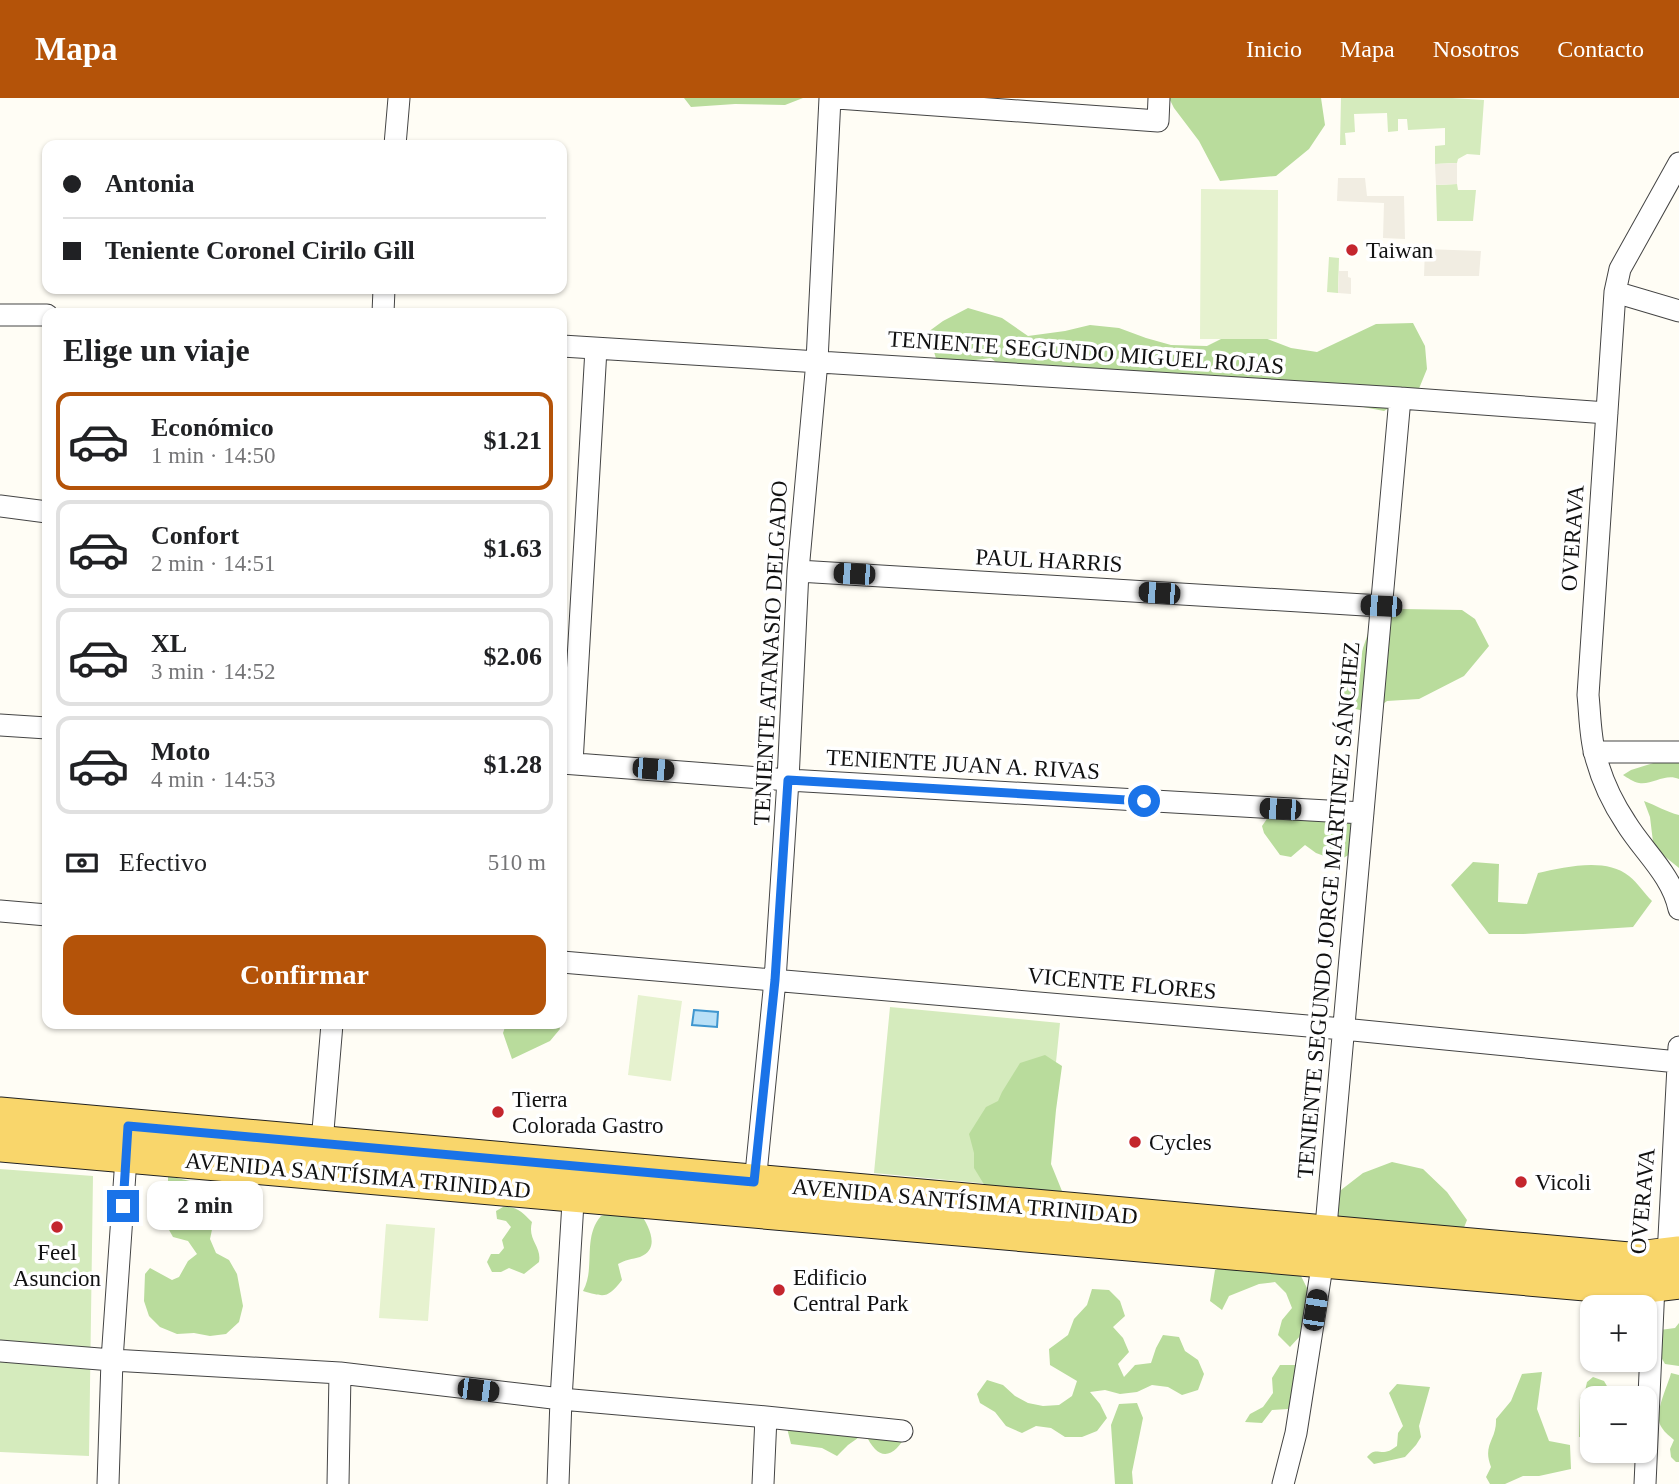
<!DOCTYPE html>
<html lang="es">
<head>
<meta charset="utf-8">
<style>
	body { margin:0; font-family:Georgia,serif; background:#f2f2f2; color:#202124; height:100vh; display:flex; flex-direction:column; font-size:26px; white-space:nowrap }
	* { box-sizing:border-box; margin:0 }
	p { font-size:23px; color:#757577 }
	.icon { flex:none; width:38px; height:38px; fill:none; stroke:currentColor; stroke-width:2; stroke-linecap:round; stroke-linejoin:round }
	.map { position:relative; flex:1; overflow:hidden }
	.drawer { position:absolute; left:42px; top:210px; width:525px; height:721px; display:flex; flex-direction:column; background:#fff; border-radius:14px; box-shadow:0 2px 5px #0004 }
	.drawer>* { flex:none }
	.banner { position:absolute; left:42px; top:42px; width:525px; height:154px; border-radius:14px; box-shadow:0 2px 5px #0004; display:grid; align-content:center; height:154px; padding:0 21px; background:#fff }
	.controls { position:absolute; left:1580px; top:1197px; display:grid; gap:14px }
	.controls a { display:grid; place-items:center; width:77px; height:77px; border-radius:14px; background:#fff; box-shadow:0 2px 5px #0004; font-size:35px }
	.end { position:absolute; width:32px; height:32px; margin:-16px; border:9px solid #1a73e8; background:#fff; box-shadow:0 0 0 4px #fff }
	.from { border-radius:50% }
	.bubble { position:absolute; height:49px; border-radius:14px; background:#fff; box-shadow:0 2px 5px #0004; font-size:23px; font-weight:700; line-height:49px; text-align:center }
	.car { position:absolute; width:21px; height:42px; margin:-21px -10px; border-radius:9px; box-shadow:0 0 5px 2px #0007; background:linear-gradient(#222 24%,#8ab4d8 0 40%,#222 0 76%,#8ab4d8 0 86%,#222 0) }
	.banner b { display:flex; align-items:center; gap:24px; height:66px; font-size:26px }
	.banner b+b { border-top:2px solid #e0e0e0 }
	.banner i { width:18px; height:18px; background:#202124 }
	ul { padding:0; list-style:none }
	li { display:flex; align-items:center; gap:21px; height:98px; margin:0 14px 10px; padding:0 7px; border:4px solid #e0e0e0; border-radius:14px }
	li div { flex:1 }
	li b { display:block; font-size:26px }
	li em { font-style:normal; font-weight:700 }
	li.active { border-color:#b45309 }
	li>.icon { width:63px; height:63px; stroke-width:1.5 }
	h2 { padding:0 21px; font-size:32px; line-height:84px }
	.pay { display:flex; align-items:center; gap:18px; height:77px; padding:0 21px; font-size:26px }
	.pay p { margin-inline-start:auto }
	.cta { display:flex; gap:14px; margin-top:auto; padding:14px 21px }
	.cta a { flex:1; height:80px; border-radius:14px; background:#b45309; color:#fff; font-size:28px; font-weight:700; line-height:80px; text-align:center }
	header { display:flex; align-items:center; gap:42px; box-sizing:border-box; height:98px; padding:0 35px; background:#b45309; color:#fff }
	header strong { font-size:33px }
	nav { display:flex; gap:38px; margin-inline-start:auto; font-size:24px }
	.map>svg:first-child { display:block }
	.green { fill:#d5ebbd }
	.forest { fill:#b9dc9c }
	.pitch { fill:#e6f2cf }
	.plaza { fill:#f1ede2 }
	.water { fill:#b9e0f7; stroke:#3f96cf; stroke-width:2 }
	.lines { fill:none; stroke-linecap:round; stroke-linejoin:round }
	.minor-casing { stroke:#444; stroke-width:23 }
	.primary-casing { stroke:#222; stroke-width:37 }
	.minor { stroke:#fff; stroke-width:21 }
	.primary { stroke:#f9d66b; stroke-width:35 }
	.route { stroke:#1a73e8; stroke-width:9 }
	.poi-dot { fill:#c4262e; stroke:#fff; stroke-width:2.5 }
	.labels { text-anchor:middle; stroke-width:7; stroke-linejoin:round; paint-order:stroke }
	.poi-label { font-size:23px; fill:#111; stroke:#fff; text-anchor:start }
	.street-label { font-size:23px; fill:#111; stroke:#fff }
</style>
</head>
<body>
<header>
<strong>Mapa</strong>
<nav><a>Inicio</a><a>Mapa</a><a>Nosotros</a><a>Contacto</a></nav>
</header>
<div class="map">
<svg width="1679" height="1386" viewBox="0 0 1679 1386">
	<rect width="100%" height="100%" fill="#fffdf5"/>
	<!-- green -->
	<path class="green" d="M 1341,0 L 1452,0 L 1484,2 L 1480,57 L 1467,56 L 1458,61 L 1457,65 L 1435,66 L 1435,48 L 1445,47 L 1445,30 L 1408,32 L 1407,21 L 1398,21 L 1398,33 L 1388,34 L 1387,15 L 1354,16 L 1355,34 L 1345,35 L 1346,47 L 1340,47 Z
		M 1457,86 L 1458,92 L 1476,92 L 1473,123 L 1437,123 L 1436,87 Z
		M 1329,159 L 1339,160 L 1338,195 L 1327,194 Z
		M 890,909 L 1060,925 L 1043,1091 L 874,1075 Z
		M 0,1071 L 93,1078 L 89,1358 L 0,1354 Z"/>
	<!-- forest -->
	<path class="forest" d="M 684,0 L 803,0 L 785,7 L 735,6 L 691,9 Z
		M 1169,0 L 1321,0 L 1325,27 L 1309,51 L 1276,78 L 1220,83 L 1199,43 L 1174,10 Z
		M 968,210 L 1002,220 L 1028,238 L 1065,233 L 1090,227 L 1119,230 L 1146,240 L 1171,247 L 1207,248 L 1241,231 L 1291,250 L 1317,254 L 1376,226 L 1413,225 L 1425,248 L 1427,271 L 1418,293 L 1384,313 L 1327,302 L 1181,293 L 1160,274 L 1134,288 L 1071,283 L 1042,267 L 1017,281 L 991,260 L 938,267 L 928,234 L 943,223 Z
		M 1403,511 L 1462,512 L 1475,521 L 1489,548 L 1464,578 L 1419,601 L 1387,603 L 1371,615 L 1337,606 L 1339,571 L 1362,553 L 1376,512 Z
		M 1679,657 L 1679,681 C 1665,675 1653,687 1639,685 C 1633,684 1628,680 1623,677 L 1631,672 Z
		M 1644,703 C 1656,707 1666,714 1679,717 L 1679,770 L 1663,757 L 1653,744 L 1650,719 Z
		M 1275,709 L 1357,718 L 1352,755 L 1338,763 L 1316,755 L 1305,747 L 1291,759 L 1280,757 L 1264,735 L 1262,728 Z
		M 1473,764 L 1499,766 L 1498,804 L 1527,806 L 1538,775 C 1565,769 1606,759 1629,778 C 1638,785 1644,795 1652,803 L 1633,829 L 1524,836 L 1489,836 L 1451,787 Z
		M 506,926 L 558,926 L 560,931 L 550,943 L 512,961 L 503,935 Z
		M 1045,957 L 1062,968 L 1056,1012 L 1051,1066 L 1064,1098 L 993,1101 L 974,1070 L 974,1055 L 969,1036 L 986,1009 L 998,1003 L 1002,994 L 1020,965 Z
		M 1392,1064 L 1423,1071 L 1447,1094 L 1467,1122 L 1457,1147 L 1339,1138 L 1329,1110 L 1341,1092 L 1363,1075 Z
		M 168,1078 L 199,1085 L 215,1085 L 225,1097 L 223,1113 L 213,1127 L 210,1141 L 216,1155 L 229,1162 L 237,1176 L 243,1208 L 239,1224 L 226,1236 L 210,1238 L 194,1235 L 177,1236 L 160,1229 L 149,1218 L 144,1203 L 145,1176 L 150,1170 L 172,1182 L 179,1179 L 188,1163 L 197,1156 L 188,1143 L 173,1139 L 164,1123 L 161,1107 L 168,1093 Z
		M 503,1109 C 517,1108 523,1115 532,1124 C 527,1142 542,1148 539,1164 L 524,1176 L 509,1170 L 501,1174 L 492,1174 L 487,1164 L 491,1156 L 499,1156 L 504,1150 L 502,1142 L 511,1129 L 506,1123 L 497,1121 L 496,1113 Z
		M 617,1113 L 640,1115 C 649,1128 661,1151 640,1159 C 632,1161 625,1162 618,1166 L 622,1182 C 607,1201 605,1199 583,1193 C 596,1169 582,1140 601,1118 Z
		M 1230,1166 L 1289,1168 L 1301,1178 L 1308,1192 L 1301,1237 L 1290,1249 L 1278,1237 L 1282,1222 L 1292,1210 L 1286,1195 L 1275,1184 L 1259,1186 L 1229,1198 L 1222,1212 L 1210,1203 L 1215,1172 Z
		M 1092,1191 L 1109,1192 L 1120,1203 L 1125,1218 L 1113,1229 L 1123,1240 L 1129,1254 L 1118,1266 L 1124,1279 L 1135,1267 L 1151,1265 L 1156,1250 L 1163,1237 L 1179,1239 L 1185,1253 L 1198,1262 L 1204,1276 L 1198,1292 L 1182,1297 L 1168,1289 L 1152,1287 L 1137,1294 L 1120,1296 L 1105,1292 L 1090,1294 L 1100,1306 L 1107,1320 L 1097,1333 L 1082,1339 L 1065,1339 L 1051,1330 L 1036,1328 L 1022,1335 L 1006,1328 L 995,1314 L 980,1305 L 977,1296 L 987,1282 L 1003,1287 L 1015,1298 L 1028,1305 L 1043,1308 L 1059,1307 L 1072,1298 L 1077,1283 L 1050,1267 L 1049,1251 L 1068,1237 L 1074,1221 L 1087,1207 Z
		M 1679,1225 L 1679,1268 L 1665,1266 L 1657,1252 L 1660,1232 L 1675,1230 Z
		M 1280,1267 L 1296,1267 L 1303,1282 L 1288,1311 L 1272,1312 L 1262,1325 L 1245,1324 L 1250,1316 L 1263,1309 L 1273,1295 L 1272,1280 Z
		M 1542,1274 L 1537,1311 L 1549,1343 L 1570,1347 L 1571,1371 L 1539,1378 L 1523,1378 L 1505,1386 L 1490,1386 L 1486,1379 L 1491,1369 C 1482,1346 1497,1342 1496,1321 L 1511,1303 L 1522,1276 Z
		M 1671,1275 L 1679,1277 L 1679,1364 L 1676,1364 L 1671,1359 L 1670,1351 L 1674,1342 C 1670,1338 1665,1335 1662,1330 C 1652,1318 1668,1288 1671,1275 Z
		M 1593,1279 L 1604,1283 L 1614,1300 L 1592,1300 L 1592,1329 L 1583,1339 L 1579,1339 L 1580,1300 L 1585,1293 L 1587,1284 Z
		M 1397,1286 L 1430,1289 L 1419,1328 L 1421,1339 L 1416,1347 L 1405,1359 L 1374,1366 L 1367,1359 C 1374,1351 1376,1354 1384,1354 C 1389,1354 1394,1350 1397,1348 L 1398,1335 L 1403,1328 L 1389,1295 Z
		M 1137,1305 L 1143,1320 L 1132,1374 L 1133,1386 L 1115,1386 L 1111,1327 L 1119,1306 Z
		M 787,1330 L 908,1334 C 894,1360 879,1366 865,1335 L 848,1347 L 837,1358 L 822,1350 L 791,1346 Z"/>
	<!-- pitch -->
	<path class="pitch" d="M 1201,91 L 1278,92 L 1277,241 L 1200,241 Z
		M 638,897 L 682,903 L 671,983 L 628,977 Z
		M 386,1126 L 435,1130 L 428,1223 L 379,1220 Z"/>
	<!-- plaza -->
	<path class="plaza" d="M 1457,65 L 1457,86 L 1436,87 L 1435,66 Z
		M 1338,80 L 1365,80 L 1367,98 L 1404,98 L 1405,141 L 1383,140 L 1384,105 L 1337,103 Z
		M 1425,151 L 1481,153 L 1479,178 L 1424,178 Z
		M 1339,173 L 1348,173 L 1348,179 L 1351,180 L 1351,196 L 1338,195 Z"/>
	<!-- water -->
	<path class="water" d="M 694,912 L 718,914 L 717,929 L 692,927 Z"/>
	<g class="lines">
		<!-- minor casing -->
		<g class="minor-casing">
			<path id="minor" d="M 837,0 L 1158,23 L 1159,0
				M 395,47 L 399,0
				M 1679,65 L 1620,171 L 1615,194 L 1588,597 C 1590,616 1590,638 1595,656 C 1601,680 1612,704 1626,725 C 1643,753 1672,777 1679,811
				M 1615,194 L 1679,213
				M 383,215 L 384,191
				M 0,217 L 47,217
				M 562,248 L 1400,300 L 1607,315
				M 0,408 L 47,414
				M 798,473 L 1381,508
				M 0,627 L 47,630
				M 1594,654 L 1679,654
				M 562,665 L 788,682 L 1363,715
				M 572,665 L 596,251
				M 0,813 L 47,817
				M 562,864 L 1343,931 L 1678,964
				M 321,1056 L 332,926
				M 754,1096 L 775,882 L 788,682 L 798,473 L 817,263 L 830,0
				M 0,1253 L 112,1262 L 340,1275 L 561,1301 L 766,1319 L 902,1333
				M 108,1386 L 112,1262 L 127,1046
				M 338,1386 L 340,1275
				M 558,1386 L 561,1301 L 574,1088
				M 763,1386 L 766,1319
				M 1283,1386 L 1296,1335 L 1323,1162 L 1400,300
				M 1645,1386 L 1654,1187 L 1668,1158 L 1679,949"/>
		</g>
		<!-- primary casing -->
		<g class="primary-casing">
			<path id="primary" d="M 0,1017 L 1629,1162 L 1679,1156
				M 0,1046 L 1631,1189 L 1679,1183"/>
		</g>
		<!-- minor -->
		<use href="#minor" class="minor"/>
		<!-- primary -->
		<use href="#primary" class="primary"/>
	</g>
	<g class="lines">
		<!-- route -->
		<path class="route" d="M 123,1108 L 128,1028 L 754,1084 L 775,882 L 788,682 L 1144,703"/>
	</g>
	<!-- markers -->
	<g class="poi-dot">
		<circle cx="1352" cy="152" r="7"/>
		<circle cx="498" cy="1014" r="7"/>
		<circle cx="1135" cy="1044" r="7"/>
		<circle cx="1521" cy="1084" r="7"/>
		<circle cx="57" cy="1129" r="7"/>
		<circle cx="779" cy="1192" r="7"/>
	</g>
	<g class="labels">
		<!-- poi labels -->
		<g class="poi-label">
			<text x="1366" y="160">Taiwan</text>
			<text x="512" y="1009">Tierra<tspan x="512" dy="26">Colorada Gastro</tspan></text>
			<text x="1149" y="1052">Cycles</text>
			<text x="1535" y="1092">Vicoli</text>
			<text x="57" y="1162" text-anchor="middle">Feel<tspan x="57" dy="26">Asuncion</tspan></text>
			<text x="793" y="1187">Edificio<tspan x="793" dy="26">Central Park</tspan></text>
		</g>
		<!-- street labels -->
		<g class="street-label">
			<text transform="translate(1086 254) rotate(4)" y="8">TENIENTE SEGUNDO MIGUEL ROJAS</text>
			<text transform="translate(1572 440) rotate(-86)" y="8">OVERAVA</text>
			<text transform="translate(1049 462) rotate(3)" y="8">PAUL HARRIS</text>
			<text transform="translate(770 555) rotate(-87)" y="8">TENIENTE ATANASIO DELGADO</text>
			<text transform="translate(963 666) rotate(3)" y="8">TENIENTE JUAN A. RIVAS</text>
			<text transform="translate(1328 812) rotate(-85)" y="8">TENIENTE SEGUNDO JORGE MARTINEZ SÁNCHEZ</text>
			<text transform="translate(1122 885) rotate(5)" y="8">VICENTE FLORES</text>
			<text transform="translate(358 1077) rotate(5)" y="8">AVENIDA SANTÍSIMA TRINIDAD</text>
			<text transform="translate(965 1103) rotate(5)" y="8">AVENIDA SANTÍSIMA TRINIDAD</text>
			<text transform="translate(1642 1103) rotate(-85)" y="8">OVERAVA</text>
		</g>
	</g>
</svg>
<div class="controls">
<a>+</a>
<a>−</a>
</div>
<i class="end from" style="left:1144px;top:703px"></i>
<i class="end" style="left:123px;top:1108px"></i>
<div class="bubble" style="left:147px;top:1083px;width:116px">2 min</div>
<i class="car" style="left:854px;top:476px;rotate:273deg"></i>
<i class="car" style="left:1159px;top:495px;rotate:274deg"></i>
<i class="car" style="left:1381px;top:508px;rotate:273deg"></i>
<i class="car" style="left:653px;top:671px;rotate:95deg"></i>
<i class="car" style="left:1280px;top:711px;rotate:273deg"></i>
<i class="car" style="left:1315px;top:1212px;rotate:9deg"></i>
<i class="car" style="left:478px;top:1292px;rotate:97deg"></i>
<div class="banner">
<b><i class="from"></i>Antonia</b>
<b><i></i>Teniente Coronel Cirilo Gill</b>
</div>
<section class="drawer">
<h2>Elige un viaje</h2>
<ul>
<li class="active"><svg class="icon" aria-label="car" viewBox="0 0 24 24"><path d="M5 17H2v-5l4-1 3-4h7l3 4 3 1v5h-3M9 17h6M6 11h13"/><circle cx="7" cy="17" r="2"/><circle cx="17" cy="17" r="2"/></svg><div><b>Económico</b><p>1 min · 14:50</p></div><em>$1.21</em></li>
<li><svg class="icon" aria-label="car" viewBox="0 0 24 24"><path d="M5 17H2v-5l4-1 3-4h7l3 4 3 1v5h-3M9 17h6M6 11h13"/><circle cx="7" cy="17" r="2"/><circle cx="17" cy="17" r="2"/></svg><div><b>Confort</b><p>2 min · 14:51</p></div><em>$1.63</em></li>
<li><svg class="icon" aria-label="car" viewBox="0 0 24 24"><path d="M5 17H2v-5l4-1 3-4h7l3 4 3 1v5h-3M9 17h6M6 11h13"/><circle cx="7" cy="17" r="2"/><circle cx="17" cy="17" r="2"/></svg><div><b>XL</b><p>3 min · 14:52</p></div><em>$2.06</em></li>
<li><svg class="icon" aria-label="car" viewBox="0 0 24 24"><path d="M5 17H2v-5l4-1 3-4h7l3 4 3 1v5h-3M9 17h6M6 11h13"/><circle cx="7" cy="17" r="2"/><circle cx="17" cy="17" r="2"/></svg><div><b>Moto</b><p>4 min · 14:53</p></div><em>$1.28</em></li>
</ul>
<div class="pay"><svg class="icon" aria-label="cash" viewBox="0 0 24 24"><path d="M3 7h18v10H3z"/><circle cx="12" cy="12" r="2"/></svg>Efectivo<p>510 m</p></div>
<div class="cta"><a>Confirmar</a></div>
</section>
</div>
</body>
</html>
